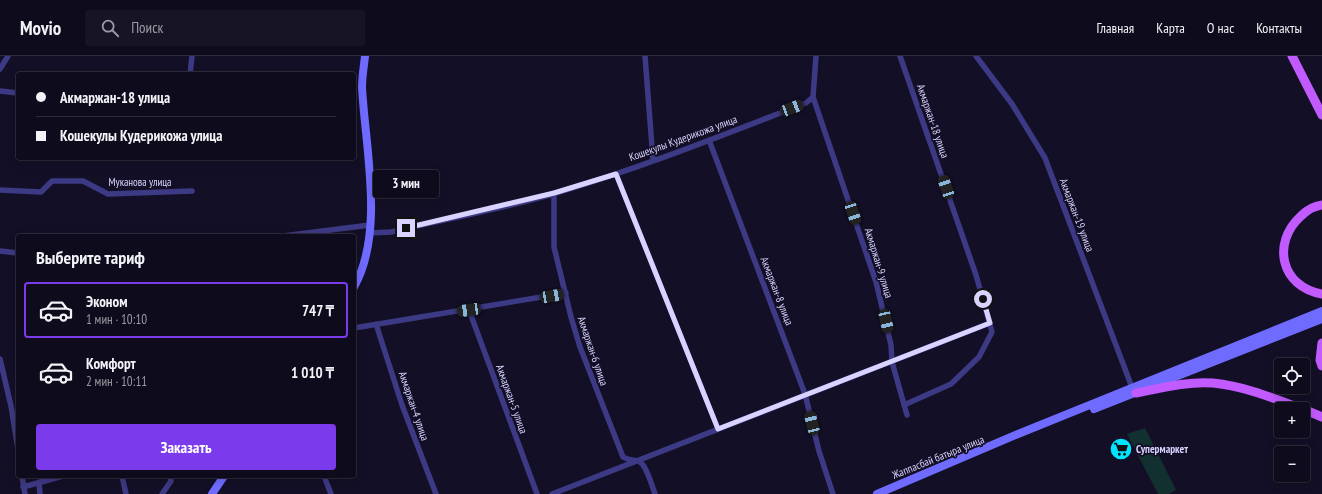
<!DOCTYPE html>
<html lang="ru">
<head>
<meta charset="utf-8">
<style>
	body { margin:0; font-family:"PT Sans Narrow",sans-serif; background:#171425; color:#f1f3f6; height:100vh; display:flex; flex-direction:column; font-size:15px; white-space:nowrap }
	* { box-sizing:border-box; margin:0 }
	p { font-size:13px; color:#9b9ba3 }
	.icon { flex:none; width:22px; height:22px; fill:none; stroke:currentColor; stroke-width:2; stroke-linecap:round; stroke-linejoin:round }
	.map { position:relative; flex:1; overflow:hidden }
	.sheet { position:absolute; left:16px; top:178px; width:340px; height:244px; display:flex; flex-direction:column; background:#0e0b1c; border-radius:4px; box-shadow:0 2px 10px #0003,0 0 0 1px #2e2b3b }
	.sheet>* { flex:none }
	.hud { position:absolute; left:16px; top:16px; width:340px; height:88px; border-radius:4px; box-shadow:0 2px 10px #0003,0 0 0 1px #2e2b3b; display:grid; align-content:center; height:88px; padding:0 20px; background:#0e0b1c }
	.fabs { position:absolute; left:1274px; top:302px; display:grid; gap:8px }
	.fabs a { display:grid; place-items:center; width:36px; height:36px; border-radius:4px; background:#0e0b1c; box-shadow:0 2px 10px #0003,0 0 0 1px #2e2b3b; font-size:20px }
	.end { position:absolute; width:18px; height:18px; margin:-9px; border:5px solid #d9d4ff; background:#111; box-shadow:0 0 0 2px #111 }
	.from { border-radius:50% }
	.bubble { position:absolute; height:28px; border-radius:4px; background:#0e0b1c; box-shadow:0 2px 10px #0003,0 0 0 1px #2e2b3b; font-size:13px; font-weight:700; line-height:28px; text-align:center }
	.car { position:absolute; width:12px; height:24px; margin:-12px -6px; border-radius:5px; box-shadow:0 0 3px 1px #0007; background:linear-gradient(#222 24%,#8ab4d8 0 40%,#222 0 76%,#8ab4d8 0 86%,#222 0) }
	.hud b { display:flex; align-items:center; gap:14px; height:38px; font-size:15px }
	.hud b+b { border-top:1px solid #2e2b3b }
	.hud i { width:10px; height:10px; background:#f1f3f6 }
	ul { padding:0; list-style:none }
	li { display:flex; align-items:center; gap:12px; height:56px; margin:0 8px 6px; padding:0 12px; border:2px solid transparent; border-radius:4px }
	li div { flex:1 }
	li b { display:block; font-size:15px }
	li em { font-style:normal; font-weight:700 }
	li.on { border-color:#7c3aed }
	li>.icon { width:36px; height:36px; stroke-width:1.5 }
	h2 { padding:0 20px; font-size:18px; line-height:48px }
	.primary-button { display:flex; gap:8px; margin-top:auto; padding:8px 20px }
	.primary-button a { flex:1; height:46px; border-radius:4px; background:#7c3aed; color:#fff; font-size:16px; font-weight:700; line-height:46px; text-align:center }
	header { display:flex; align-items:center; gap:24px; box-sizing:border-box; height:56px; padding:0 20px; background:#0e0b1c; border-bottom:1px solid #2e2b3b }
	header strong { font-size:19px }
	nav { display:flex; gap:22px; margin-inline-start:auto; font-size:14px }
	.search { width:280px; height:36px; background:#171425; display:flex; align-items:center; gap:10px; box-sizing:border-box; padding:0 14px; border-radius:4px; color:#9b9ba3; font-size:15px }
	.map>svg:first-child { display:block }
	.green { fill:#12302f }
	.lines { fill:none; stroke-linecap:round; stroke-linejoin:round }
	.street { stroke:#3d3a85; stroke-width:5.5 }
	.secondary { stroke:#6f6bff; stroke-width:8 }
	.primary { stroke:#c25bff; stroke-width:9 }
	.route { stroke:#d9d4ff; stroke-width:5 }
	.labels { text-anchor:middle; stroke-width:3.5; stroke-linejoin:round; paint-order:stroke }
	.street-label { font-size:11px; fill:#d9d4ff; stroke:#130f26 }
	.poi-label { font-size:11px; font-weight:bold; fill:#d9d4ff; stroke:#130f26; text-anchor:start }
</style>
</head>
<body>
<header>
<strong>Movio</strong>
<div class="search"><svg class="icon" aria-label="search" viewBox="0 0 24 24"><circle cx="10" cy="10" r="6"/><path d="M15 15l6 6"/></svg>Поиск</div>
<nav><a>Главная</a><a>Карта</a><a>О нас</a><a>Контакты</a></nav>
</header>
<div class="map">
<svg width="1322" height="438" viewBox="0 0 1322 438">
	<rect width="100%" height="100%" fill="#130f26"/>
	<!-- green -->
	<path class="green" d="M 1145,372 L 1176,434 L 1169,438 L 1158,438 L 1127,378 Z"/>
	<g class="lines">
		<!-- street -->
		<path class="street" d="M 645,0 L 653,104
			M 816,0 L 813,41 L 876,226 L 891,289 L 892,306 L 907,359
			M 900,0 L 976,219 L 992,276 L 979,301 L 951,328 L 904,349
			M 976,0 L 1012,48 L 1045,102 L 1133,334
			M 0,13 L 8,0
			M 190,18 L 192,0
			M 0,35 L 18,37
			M 709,84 L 805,338 L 819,395 L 833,438
			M 616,118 L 718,373
			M 0,134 L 41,136 L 52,125 L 83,125 L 108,138 L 192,135
			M 554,137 L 554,191 L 571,261 L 580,291 L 623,401 C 629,405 632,403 638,405 C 646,407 652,430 655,438
			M 369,177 L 391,176 C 446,163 502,153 556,137 C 641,112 723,79 806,47 L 813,41
			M 283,180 L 370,169
			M 0,195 L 18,197
			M 469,254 L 537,438
			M 376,268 L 402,349 L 436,438
			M 354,272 L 566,237
			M 0,303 L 11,350 L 18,393
			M 22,420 L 25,438
			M 122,420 L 126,438
			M 324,420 L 331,438
			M 39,426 L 40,438
			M 23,431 L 63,420
			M 162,438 L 171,425 L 170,420
			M 552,438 L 990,267"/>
		<!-- secondary -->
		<path class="secondary" d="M 354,231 C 385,176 365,91 362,31 C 362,21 364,10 365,0
			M 1094,353 L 1322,263
			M 212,438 L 224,420
			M 877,438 L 1018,378 L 1322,255"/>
		<!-- primary -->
		<path class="primary" d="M 1292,0 L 1322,59
			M 1322,149 C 1314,150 1307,154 1301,160 C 1271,187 1281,231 1322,238
			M 1322,287 L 1320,304 L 1322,310
			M 1136,337 C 1161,332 1188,325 1213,327 C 1244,330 1273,342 1302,353
			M 1303,353 L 1322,361"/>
	</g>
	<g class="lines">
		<!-- route -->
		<path class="route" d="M 406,172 L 554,137 L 616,118 L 718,373 L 990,267 L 983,243"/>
	</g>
	<!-- icons -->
	<defs>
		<g id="supermarket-disc" transform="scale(1.15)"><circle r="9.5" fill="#00e5ff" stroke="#130f26"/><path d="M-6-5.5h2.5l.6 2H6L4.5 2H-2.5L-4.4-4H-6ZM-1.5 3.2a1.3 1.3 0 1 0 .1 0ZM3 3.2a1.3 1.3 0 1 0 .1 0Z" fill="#111"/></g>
	</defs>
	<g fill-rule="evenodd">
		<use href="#supermarket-disc" x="1121" y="393"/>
	</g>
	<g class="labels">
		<!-- street labels -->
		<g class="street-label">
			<text transform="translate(933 65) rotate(71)" y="4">Акмаржан-18 улица</text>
			<text transform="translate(683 82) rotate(-20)" y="4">Кошекулы Кудерикожа улица</text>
			<text x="140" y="130">Муканова улица</text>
			<text transform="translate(1077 159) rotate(69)" y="4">Акмаржан-19 улица</text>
			<text transform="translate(879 207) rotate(73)" y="4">Акмаржан-9 улица</text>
			<text transform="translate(777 235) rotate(69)" y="4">Акмаржан-8 улица</text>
			<text transform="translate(593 295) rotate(71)" y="4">Акмаржан-6 улица</text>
			<text transform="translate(512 343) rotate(70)" y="4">Акмаржан-5 улица</text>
			<text transform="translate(414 350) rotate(71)" y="4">Акмаржан-4 улица</text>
			<text transform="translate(938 401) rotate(-22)" y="4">Жаппасбай батыра улица</text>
		</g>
		<!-- poi labels -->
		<g class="poi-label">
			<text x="1136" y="397">Супермаркет</text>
		</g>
	</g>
</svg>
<div class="fabs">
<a><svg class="icon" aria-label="locate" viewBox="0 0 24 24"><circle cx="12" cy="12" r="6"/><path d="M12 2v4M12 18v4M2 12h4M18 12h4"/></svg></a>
<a>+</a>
<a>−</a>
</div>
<i class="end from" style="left:983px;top:243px"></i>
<i class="end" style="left:406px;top:172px"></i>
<div class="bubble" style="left:373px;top:114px;width:66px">3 мин</div>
<i class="car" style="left:792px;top:52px;rotate:69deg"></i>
<i class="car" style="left:946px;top:131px;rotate:341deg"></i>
<i class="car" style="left:853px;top:157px;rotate:161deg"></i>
<i class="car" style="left:552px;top:240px;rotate:80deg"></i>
<i class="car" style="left:469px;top:254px;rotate:262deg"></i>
<i class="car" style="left:886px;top:265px;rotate:167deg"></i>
<i class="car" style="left:812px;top:367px;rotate:346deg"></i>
<div class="hud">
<b><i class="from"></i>Акмаржан-18 улица</b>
<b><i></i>Кошекулы Кудерикожа улица</b>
</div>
<section class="sheet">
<h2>Выберите тариф</h2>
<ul>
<li class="on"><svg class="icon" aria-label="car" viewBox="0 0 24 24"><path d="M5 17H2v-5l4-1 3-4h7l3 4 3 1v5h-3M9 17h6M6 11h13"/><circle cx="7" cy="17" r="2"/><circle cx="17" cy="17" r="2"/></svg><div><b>Эконом</b><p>1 мин · 10:10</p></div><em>747 ₸</em></li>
<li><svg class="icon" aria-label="car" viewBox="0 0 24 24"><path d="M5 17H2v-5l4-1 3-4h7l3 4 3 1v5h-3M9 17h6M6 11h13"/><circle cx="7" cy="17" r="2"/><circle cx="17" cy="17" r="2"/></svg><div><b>Комфорт</b><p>2 мин · 10:11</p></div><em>1 010 ₸</em></li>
</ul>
<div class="primary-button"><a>Заказать</a></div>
</section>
</div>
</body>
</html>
